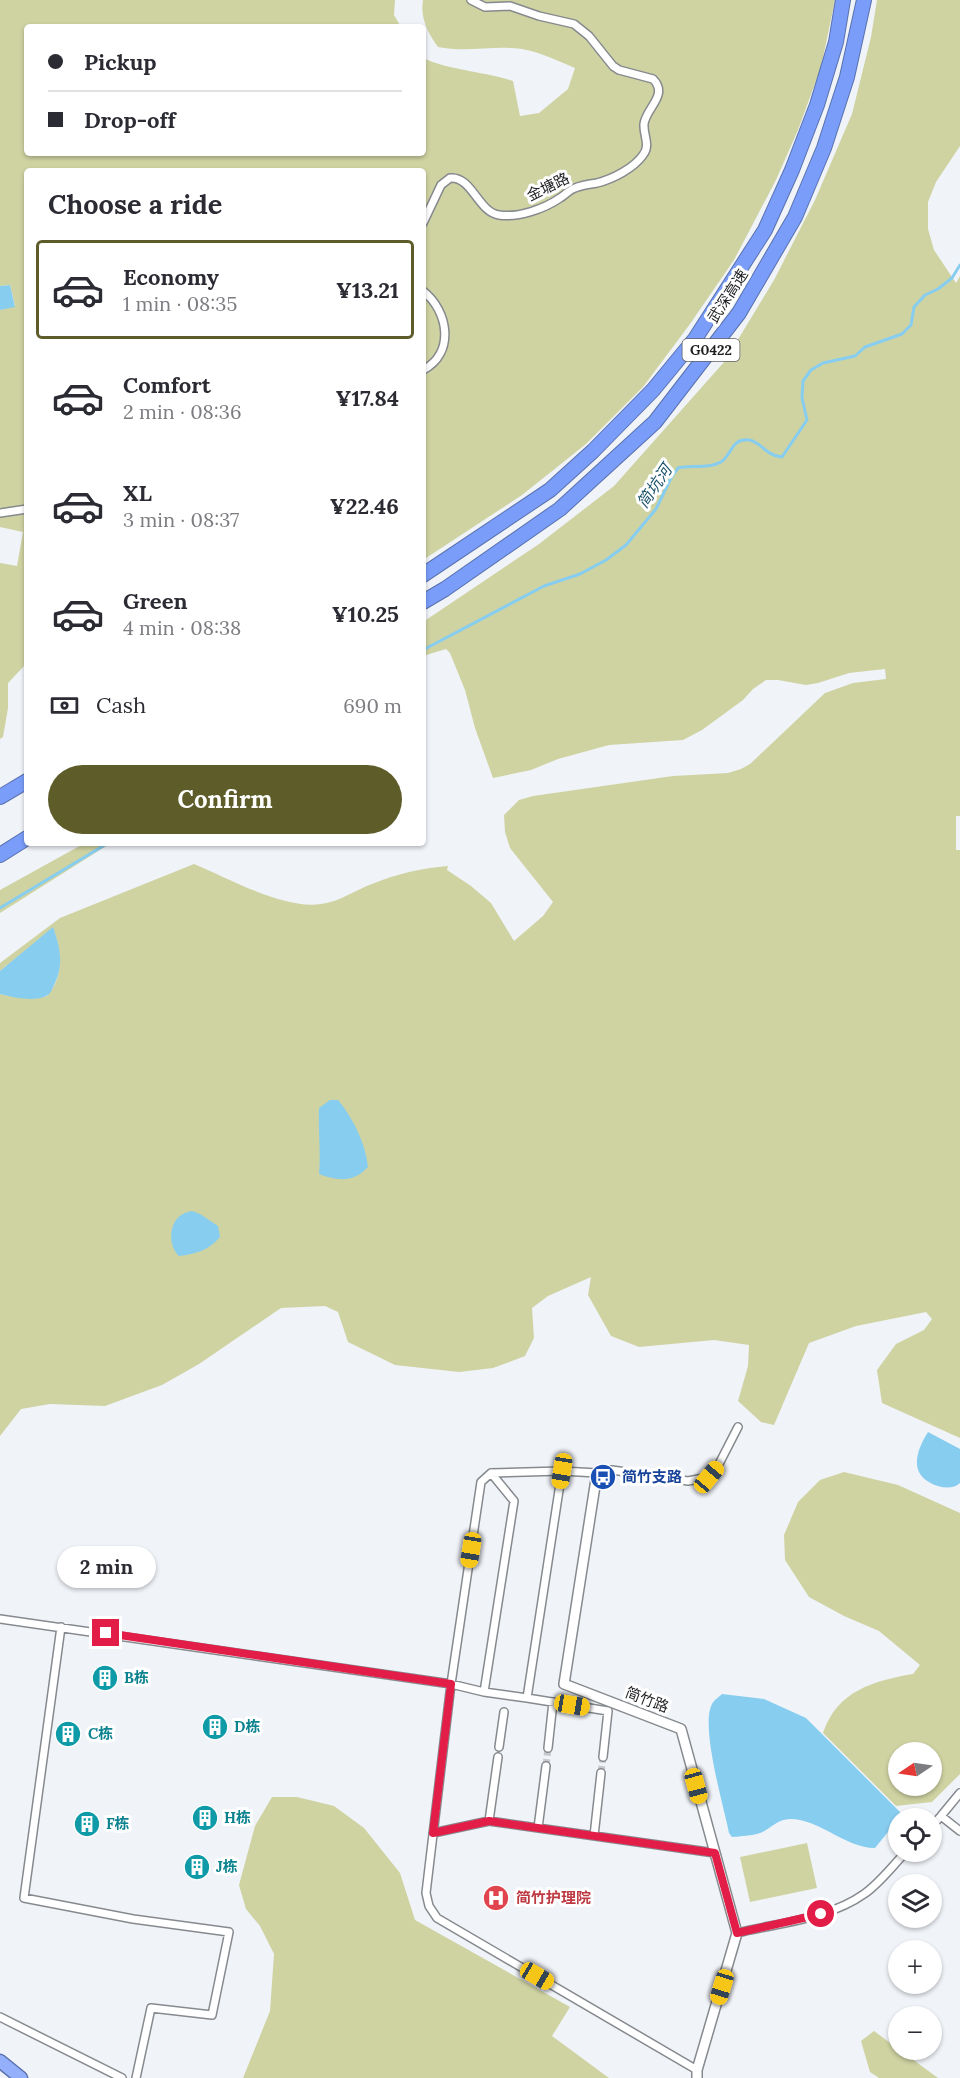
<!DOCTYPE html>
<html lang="en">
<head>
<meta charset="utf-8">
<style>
	body { margin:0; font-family:Lora,"Noto Sans SC",serif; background:#f7f7f7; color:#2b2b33; height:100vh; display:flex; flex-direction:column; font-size:22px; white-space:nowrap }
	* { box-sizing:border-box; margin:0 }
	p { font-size:20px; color:#7c7c81 }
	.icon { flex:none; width:33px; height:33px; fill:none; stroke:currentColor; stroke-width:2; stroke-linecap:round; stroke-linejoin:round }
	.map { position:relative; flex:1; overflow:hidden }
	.details { position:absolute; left:24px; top:168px; width:402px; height:678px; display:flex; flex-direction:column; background:#fff; border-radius:6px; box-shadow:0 2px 4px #0004 }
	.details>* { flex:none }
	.guide { position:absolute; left:24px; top:24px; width:402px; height:132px; border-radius:6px; box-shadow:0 2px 4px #0004; display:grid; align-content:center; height:132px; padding:0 24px; background:#fff }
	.needle { width:39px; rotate:257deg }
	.tools { position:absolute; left:888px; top:1742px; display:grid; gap:12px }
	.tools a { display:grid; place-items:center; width:54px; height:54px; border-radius:50%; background:#fff; box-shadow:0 2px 4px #0004; font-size:30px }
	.end { position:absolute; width:27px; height:27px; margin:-14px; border:8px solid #e11d48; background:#fff; box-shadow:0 0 0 3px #fff }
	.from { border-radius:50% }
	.bubble { position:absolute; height:42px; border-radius:21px; background:#fff; box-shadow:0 2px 4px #0004; font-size:20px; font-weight:700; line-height:42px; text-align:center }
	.car { position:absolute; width:18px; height:36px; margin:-18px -9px; border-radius:8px; box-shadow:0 0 4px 2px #0007; background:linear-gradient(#f5c518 24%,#345 0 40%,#f5c518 0 76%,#345 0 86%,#f5c518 0) }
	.guide b { display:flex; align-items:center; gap:21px; height:57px; font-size:22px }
	.guide b+b { border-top:2px solid #e1e1e2 }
	.guide i { width:15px; height:15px; background:#2b2b33 }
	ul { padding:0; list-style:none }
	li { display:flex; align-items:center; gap:18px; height:99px; margin:0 12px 9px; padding:0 12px; border:3px solid transparent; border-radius:6px }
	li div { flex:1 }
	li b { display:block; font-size:22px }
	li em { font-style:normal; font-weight:700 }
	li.selected { border-color:#5e5d2a }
	li>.icon { width:54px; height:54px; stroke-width:1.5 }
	h2 { padding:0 24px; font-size:27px; line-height:72px }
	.pay { display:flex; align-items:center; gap:15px; height:66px; padding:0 24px; font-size:22px }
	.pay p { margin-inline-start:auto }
	.action { display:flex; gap:12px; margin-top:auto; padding:12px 24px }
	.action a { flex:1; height:69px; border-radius:36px; background:#5e5d2a; color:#fff; font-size:24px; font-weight:700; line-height:69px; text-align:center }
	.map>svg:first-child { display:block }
	.green { fill:#cfd3a2; fill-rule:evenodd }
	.water { fill:#87cdf0 }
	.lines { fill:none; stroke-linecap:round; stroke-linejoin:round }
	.stream { stroke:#87cdf0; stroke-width:3 }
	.minor-tunnel { stroke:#c6c8cd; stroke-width:7; stroke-dasharray:7 3.5; stroke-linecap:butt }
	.minor-casing { stroke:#868a8e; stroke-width:10 }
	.tertiary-casing { stroke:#868a8e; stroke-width:12 }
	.trunk-casing { stroke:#5971ad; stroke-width:15 }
	.motorway-casing { stroke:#5971ad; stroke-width:16 }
	.minor { stroke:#fff; stroke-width:7 }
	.tertiary { stroke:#fff; stroke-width:9 }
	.trunk { stroke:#94b0fa; stroke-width:12 }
	.motorway { stroke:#799df9; stroke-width:14 }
	.route { stroke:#e11d48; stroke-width:8 }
	.labels { text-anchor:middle; stroke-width:6; stroke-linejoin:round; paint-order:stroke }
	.shield { fill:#fff; stroke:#616263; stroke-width:1.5 }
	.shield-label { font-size:14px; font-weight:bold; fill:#1d1e20 }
	.street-label { font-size:15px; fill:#1d1e20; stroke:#fff }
	.transit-label { font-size:15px; font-weight:bold; fill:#164399; stroke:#fff; text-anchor:start }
	.culture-label { font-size:15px; font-weight:bold; fill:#0d838f; stroke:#fff; text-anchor:start }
	.health-label { font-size:15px; font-weight:bold; fill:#be3a42; stroke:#fff; text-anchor:start }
	.water-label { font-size:16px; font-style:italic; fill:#1b526b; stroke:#fff }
</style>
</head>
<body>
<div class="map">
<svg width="960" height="2078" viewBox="0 0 960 2078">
	<rect width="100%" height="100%" fill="#f0f3f8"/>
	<!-- green -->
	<path class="green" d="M 0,0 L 395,0 L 394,15 L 401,27 L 27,27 L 27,153 L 423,153 L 423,58 C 451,71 483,71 513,81 L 520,116 L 539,113 L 568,89 L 575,68 C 558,61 540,52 522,49 C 494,45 466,53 438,47 C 428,33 420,18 423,0 L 835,0 L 821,67 L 798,130 L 776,180 L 734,260 L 690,324 L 643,387 L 586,444 L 522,495 L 423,560 L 423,171 L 27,171 L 27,663 L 8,683 L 8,708 L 3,737 L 0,739 L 0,563 L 17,566 L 23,532 L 0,527 L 0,310 L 15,306 L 10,285 L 0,286 Z
		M 877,0 L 960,0 L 960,146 L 936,182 L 928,202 L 928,229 L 934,250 L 956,283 L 960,276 L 960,816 L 956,816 L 956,850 L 960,850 L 960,1438 L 882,1403 L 877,1370 L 896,1344 L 924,1330 L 932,1319 L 926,1312 L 856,1326 L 809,1343 L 774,1425 L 761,1422 L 738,1401 L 748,1366 L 749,1345 L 714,1340 L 639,1347 L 611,1336 L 588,1295 L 591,1277 L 548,1296 L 532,1308 L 534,1338 L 525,1356 L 493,1368 L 459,1372 L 395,1365 L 348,1342 L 338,1312 L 325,1306 L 281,1308 L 199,1364 L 162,1385 L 105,1406 L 50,1404 L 21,1409 L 0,1436 L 0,994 C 16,997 32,1000 47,996 C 65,975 61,951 53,928 L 0,971 L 0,963 L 60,918 L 194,864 C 228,878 284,910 321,904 C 339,902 355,890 372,884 C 396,874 422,868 448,866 L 447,870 L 471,886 L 491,903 L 514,941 L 543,916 L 553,902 L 510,848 L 505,832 L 504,815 L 519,800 L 533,796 L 673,776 L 728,773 L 741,769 L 750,764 L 825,693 L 853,683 L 886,679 L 885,669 L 849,673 L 818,683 L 806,685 L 778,680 L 766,680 L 753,689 L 743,700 L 702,730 L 683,740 L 609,745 L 558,759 L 531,770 L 493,778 L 475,728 L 465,690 L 450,653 L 446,649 L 423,656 L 423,622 L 539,544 L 614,486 L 725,361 L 774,280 L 815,200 L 852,114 L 871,37 Z
		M 85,843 L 111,843 L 0,913 L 0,890 Z
		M 844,1472 L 898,1485 L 960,1513 L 960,1774 L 932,1802 L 896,1806 L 823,1733 C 837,1691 873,1681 913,1674 L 920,1665 L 879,1631 L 844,1616 L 809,1597 L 785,1560 L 784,1535 L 798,1502 L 820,1480 ZM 898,1752 L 932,1752 L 932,1785 L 898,1785 Z
		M 272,1797 L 297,1797 L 334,1806 L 364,1828 L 400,1873 L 415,1920 L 570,2007 L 552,2036 L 609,2078 L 243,2078 L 270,2011 L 274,1954 L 260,1926 L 246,1909 L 239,1885 L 255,1826 Z
		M 807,1843 L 817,1888 L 750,1902 L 740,1857 Z
		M 874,2031 L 938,2078 L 879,2078 L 870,2072 L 861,2041 Z"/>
	<!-- water -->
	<path class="water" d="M 10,285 L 15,307 L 0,310 L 0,286 Z
		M 53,927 C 60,947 64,964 55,983 C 53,987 51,993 48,995 C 36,1003 12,997 0,994 L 0,971 Z
		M 330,1100 L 338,1100 C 353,1118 366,1144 368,1167 C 353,1183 338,1181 319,1174 C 321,1152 318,1130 319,1108 Z
		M 192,1211 L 200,1214 L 218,1226 L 220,1237 C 209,1250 196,1254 179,1256 C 168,1246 168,1222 183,1214 C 186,1212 189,1212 192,1211 Z
		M 928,1432 L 960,1449 L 960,1483 C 950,1493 925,1485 919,1472 C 913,1460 921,1443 928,1432 Z
		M 722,1694 L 764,1699 L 806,1718 L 901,1813 L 901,1816 L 875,1848 C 845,1848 820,1819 790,1819 C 777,1819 771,1829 760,1833 C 752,1836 741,1836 732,1837 L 729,1833 C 724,1807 700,1726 712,1704 C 714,1700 719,1697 722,1694 Z"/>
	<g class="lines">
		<!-- stream -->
		<path class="stream" d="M 423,650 L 544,586 L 580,574 L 606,560 L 626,545 L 656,509 L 671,478 L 678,468 C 691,465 709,469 721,462 C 732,455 731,438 749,440 C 762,442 764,455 782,457 L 807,420 L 802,398 L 803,381 L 811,370 L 823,363 L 855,356 L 865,347 L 902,334 L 911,325 L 914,307 L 925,295 L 938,289 L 952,278 L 960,265
			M 0,908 L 108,843"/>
		<!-- minor-tunnel -->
		<path class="minor-tunnel" d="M 546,1766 L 548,1748
			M 601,1773 L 603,1757"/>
		<!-- minor casing -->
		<g class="minor-casing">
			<path id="minor" d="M 423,223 L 441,185 L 450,178 C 472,176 478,212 499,215 C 518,218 544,209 560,198 C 565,195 569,190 575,188 C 582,185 590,184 597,183 C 613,179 634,168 643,155 C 651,145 643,135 644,124 C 646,108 669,95 653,79 L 619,70 L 613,66 L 589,36 L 574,24 L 539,16 L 510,6 L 485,7 L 471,0
				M 423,291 C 449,311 455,354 423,370
				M 0,513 L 27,509
				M 0,1619 L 451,1684 L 484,1692 L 527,1698 L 562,1471
				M 61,1627 L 24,1898 L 133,1919 L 229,1932 L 212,2015 L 151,2008 L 136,2078
				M 484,1692 L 514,1501 L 491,1473
				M 527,1698 L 608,1711 L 603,1757
				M 499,1747 L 504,1712
				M 548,1748 L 553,1702
				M 941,1816 L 960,1793
				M 489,1821 L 498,1757
				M 932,1826 L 941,1816 L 960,1831
				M 538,1828 L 546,1766
				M 433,1833 L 489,1821 L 715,1853
				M 594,1836 L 601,1773
				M 737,1933 C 778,1923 829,1919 864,1894 C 880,1883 893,1865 907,1851
				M 0,2017 L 122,2078
				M 697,2070 L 437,1918 L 429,1906 L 426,1893 L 451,1684 L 481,1482 L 491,1473 L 562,1471 L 597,1473 L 612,1470 L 688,1481 L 709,1477 L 719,1464 L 738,1427"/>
		</g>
		<!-- tertiary casing -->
		<g class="tertiary-casing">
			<path id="tertiary" d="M 597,1473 L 564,1684 L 681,1729 L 737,1933 L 697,2070 L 697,2078"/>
		</g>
		<!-- trunk casing -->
		<g class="trunk-casing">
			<path id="trunk" d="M 0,2061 L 21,2078"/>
		</g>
		<!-- motorway casing -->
		<g class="motorway-casing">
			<path id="motorway" d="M 423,575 L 550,490 L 593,451 L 653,390 L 695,339 L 765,230 L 792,170 L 817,105 L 836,42 L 843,0
				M 423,602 L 445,589 L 560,509 L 655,422 L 739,313 L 795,217 L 824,148 L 847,77 L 864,0
				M 0,797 L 27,781
				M 0,855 L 27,838"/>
		</g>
		<!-- minor -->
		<use href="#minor" class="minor"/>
		<!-- tertiary -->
		<use href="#tertiary" class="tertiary"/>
		<!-- trunk -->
		<use href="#trunk" class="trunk"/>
		<!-- motorway -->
		<use href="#motorway" class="motorway"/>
	</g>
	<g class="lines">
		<!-- route -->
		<path class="route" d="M 106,1633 L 451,1684 L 433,1833 L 489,1821 L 715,1853 L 737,1933 L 821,1914"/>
	</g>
	<!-- icons -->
	<defs>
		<g id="bus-disc" transform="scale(1.35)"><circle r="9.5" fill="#1a4fb4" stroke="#fff"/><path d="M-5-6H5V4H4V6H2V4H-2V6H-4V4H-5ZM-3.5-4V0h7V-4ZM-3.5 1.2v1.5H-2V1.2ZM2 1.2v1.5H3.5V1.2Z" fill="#fff"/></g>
		<g id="building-disc" transform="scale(1.35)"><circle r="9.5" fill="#0f9aa8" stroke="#fff"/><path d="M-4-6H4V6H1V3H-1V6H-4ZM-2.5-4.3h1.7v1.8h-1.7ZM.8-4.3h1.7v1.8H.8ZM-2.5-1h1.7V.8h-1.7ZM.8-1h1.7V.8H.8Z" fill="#fff"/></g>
		<g id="hospital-disc" transform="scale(1.35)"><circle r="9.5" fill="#e0444e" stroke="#fff"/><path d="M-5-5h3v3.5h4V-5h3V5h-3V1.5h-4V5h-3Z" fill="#fff"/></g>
	</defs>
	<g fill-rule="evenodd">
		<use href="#bus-disc" x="603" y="1477"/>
		<use href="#building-disc" x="105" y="1678"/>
		<use href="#building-disc" x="215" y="1727"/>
		<use href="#building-disc" x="68" y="1734"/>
		<use href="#building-disc" x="205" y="1818"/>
		<use href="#building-disc" x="87" y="1824"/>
		<use href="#building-disc" x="197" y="1867"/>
		<use href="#hospital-disc" x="496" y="1898"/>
	</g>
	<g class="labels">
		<!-- shield labels -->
		<rect class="shield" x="682.5" y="339" width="57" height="22" rx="4.5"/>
		<g class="shield-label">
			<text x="711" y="355">G0422</text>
		</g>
		<!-- street labels -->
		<g class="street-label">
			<text transform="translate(548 187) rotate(-26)" y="5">金塘路</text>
			<text transform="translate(728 296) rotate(-57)" y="5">武深高速</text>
			<text transform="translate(647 1700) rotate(21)" y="5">简竹路</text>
		</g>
		<!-- transit labels -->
		<g class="transit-label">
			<text x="622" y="1482">简竹支路</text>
		</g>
		<!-- culture labels -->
		<g class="culture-label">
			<text x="124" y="1683">B栋</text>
			<text x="234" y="1732">D栋</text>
			<text x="88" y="1739">C栋</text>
			<text x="224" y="1823">H栋</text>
			<text x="106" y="1829">F栋</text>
			<text x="216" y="1872">J栋</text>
		</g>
		<!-- health labels -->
		<g class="health-label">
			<text x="516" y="1903">简竹护理院</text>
		</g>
		<!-- water labels -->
		<g class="water-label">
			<text transform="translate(654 486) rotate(-56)" y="6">简坑河</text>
		</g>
	</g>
</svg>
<div class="tools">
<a><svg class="needle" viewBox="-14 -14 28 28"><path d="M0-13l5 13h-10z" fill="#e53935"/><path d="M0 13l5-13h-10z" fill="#7c7c81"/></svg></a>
<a><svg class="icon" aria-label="locate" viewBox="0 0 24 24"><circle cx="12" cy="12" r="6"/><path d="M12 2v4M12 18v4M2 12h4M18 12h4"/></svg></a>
<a><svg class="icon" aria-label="layers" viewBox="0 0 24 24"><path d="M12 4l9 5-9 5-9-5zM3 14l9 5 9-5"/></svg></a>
<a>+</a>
<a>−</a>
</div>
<i class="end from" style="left:821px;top:1914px"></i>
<i class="end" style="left:106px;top:1633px"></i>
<div class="bubble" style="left:57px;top:1546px;width:99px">2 min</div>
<i class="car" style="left:562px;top:1471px;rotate:189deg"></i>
<i class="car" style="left:709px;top:1477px;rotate:40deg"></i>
<i class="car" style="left:471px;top:1550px;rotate:189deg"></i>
<i class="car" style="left:572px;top:1705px;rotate:100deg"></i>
<i class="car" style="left:696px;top:1786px;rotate:165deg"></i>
<i class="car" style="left:537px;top:1976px;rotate:120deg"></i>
<i class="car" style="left:722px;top:1987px;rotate:197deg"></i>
<div class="guide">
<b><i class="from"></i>Pickup</b>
<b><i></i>Drop-off</b>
</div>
<section class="details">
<h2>Choose a ride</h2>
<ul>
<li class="selected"><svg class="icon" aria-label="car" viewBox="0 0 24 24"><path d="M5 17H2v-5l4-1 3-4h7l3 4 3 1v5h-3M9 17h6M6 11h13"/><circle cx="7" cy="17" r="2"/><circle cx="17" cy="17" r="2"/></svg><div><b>Economy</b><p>1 min · 08:35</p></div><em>¥13.21</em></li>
<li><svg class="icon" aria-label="car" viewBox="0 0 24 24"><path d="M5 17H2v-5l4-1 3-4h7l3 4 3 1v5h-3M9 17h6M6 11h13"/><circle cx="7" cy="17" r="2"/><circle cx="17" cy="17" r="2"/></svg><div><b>Comfort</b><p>2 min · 08:36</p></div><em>¥17.84</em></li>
<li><svg class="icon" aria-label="car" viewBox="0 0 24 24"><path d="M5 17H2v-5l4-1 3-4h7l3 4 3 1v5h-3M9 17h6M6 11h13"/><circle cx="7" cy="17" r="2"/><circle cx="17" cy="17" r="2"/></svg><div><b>XL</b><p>3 min · 08:37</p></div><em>¥22.46</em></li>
<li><svg class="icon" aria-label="car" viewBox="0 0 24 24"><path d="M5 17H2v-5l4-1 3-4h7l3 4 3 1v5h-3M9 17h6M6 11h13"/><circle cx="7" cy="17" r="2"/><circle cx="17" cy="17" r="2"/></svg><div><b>Green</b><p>4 min · 08:38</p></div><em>¥10.25</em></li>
</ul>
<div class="pay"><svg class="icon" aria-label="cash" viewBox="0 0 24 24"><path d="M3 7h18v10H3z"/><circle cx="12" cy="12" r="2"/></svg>Cash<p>690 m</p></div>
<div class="action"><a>Confirm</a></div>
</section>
</div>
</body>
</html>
